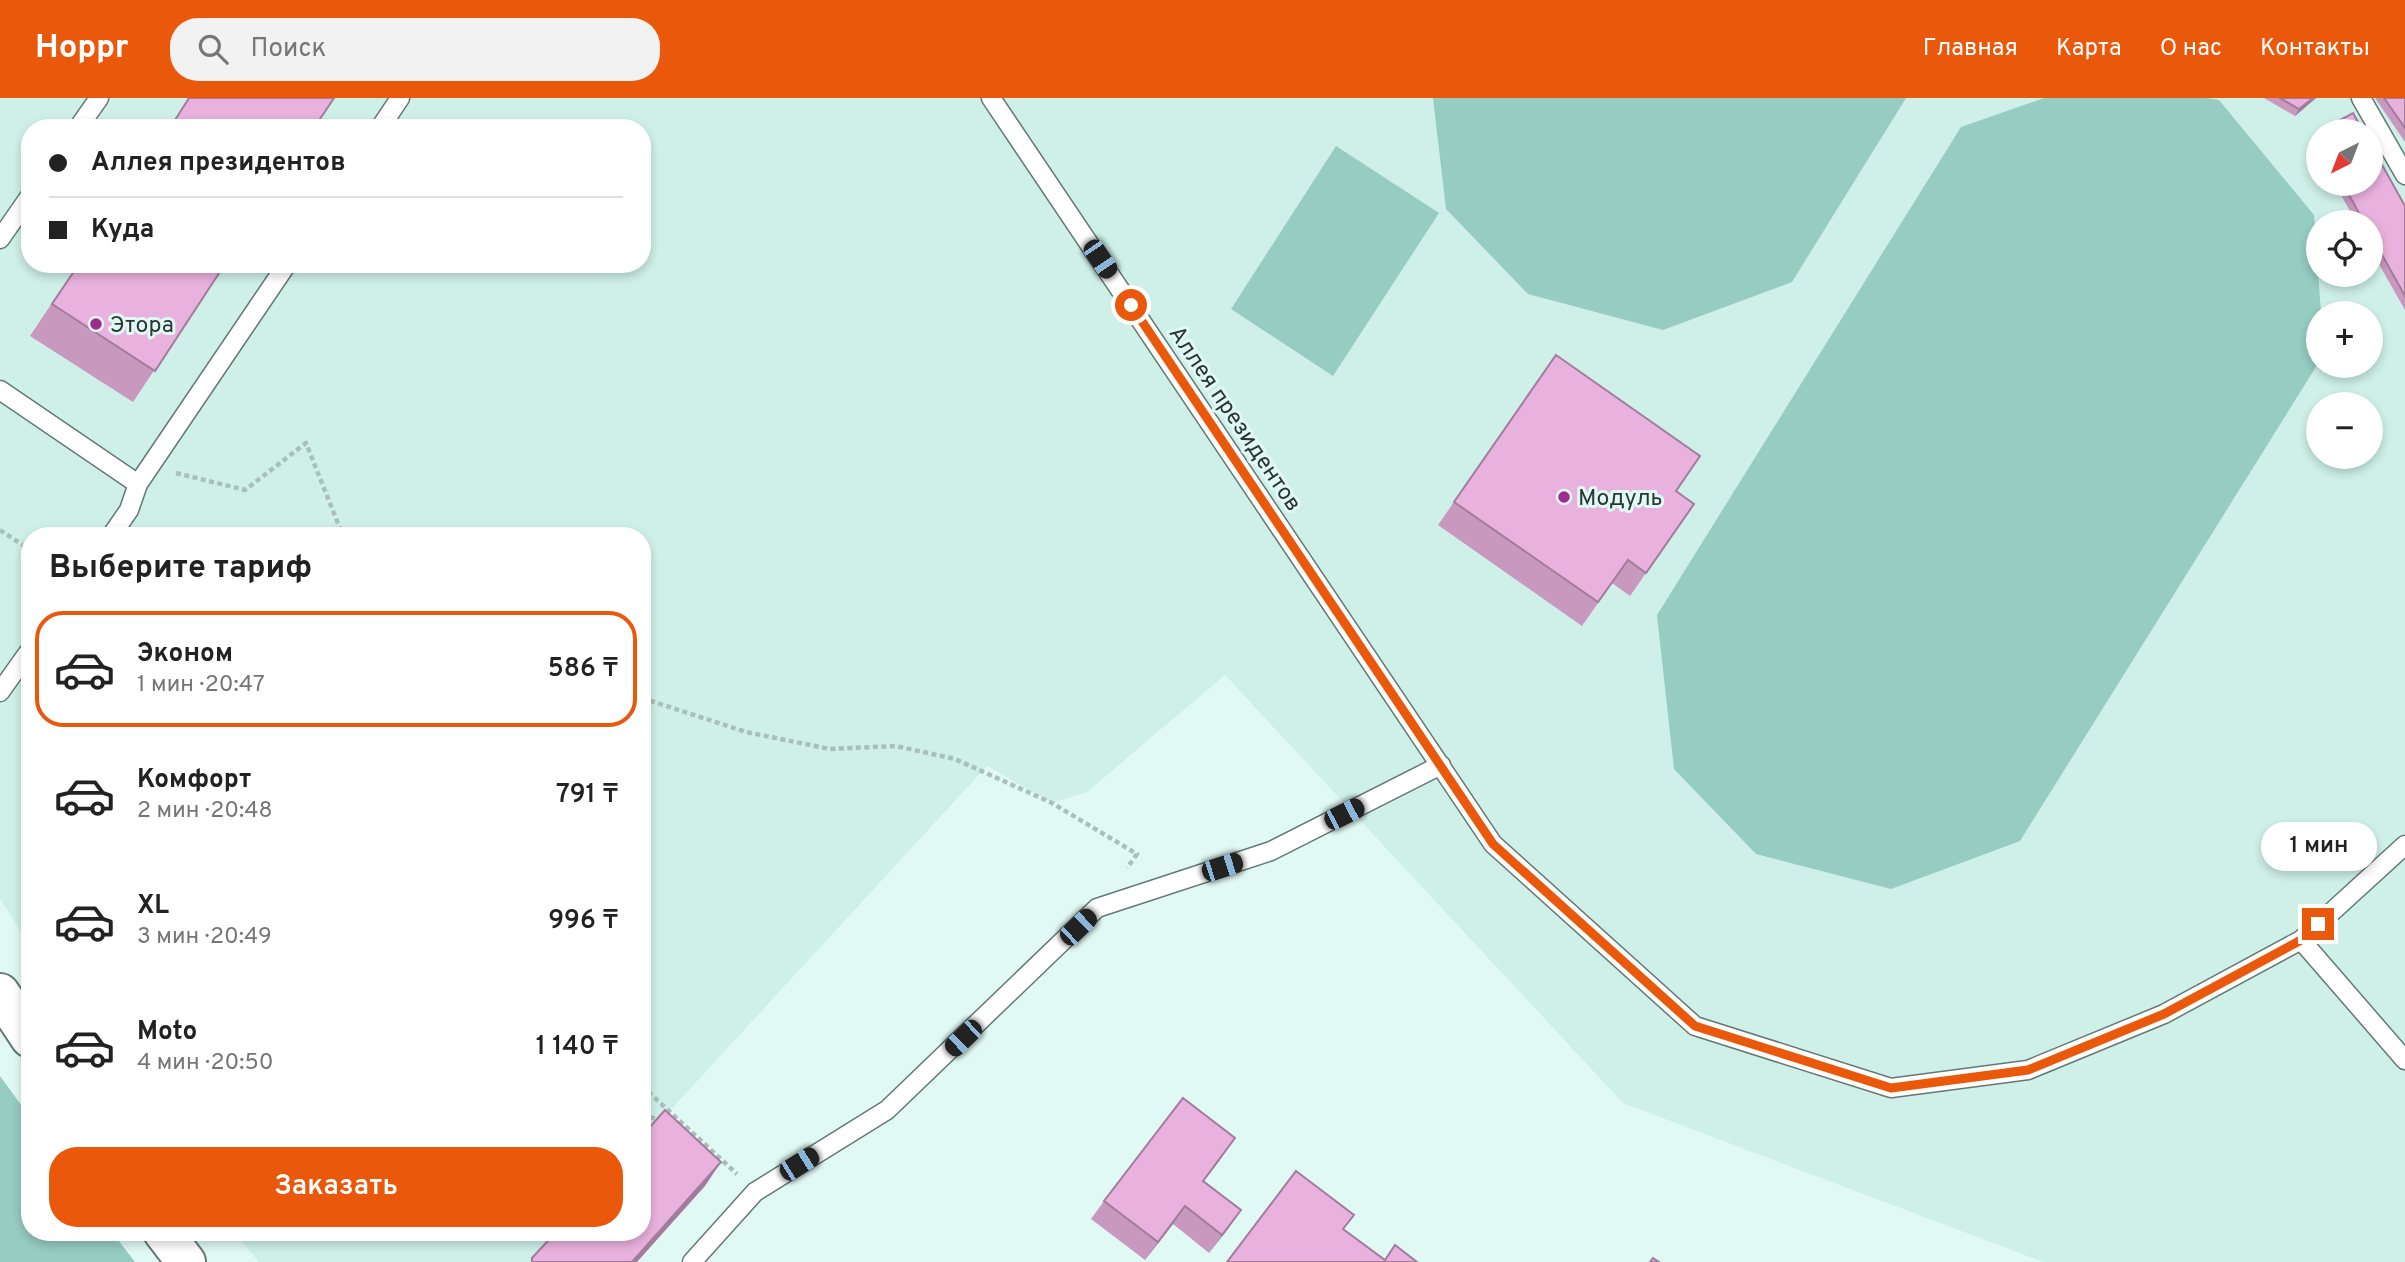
<!DOCTYPE html>
<html lang="ru">
<head>
<meta charset="utf-8">
<style>
	body { margin:0; font-family:Overpass,sans-serif; background:#f2f2f2; color:#222; height:100vh; display:flex; flex-direction:column; font-size:26px; white-space:nowrap }
	* { box-sizing:border-box; margin:0 }
	p { font-size:23px; color:#767676 }
	.icon { flex:none; width:38px; height:38px; fill:none; stroke:currentColor; stroke-width:2; stroke-linecap:round; stroke-linejoin:round }
	.map { position:relative; flex:1; overflow:hidden }
	.panel { position:absolute; left:21px; top:429px; width:630px; height:714px; display:flex; flex-direction:column; background:#fff; border-radius:28px; box-shadow:0 4px 10px #0003 }
	.panel>* { flex:none }
	.hud { position:absolute; left:21px; top:21px; width:630px; height:154px; border-radius:28px; box-shadow:0 4px 10px #0003; display:grid; align-content:center; height:154px; padding:0 28px; background:#fff }
	.needle { width:46px; rotate:222deg }
	.tools { position:absolute; left:2306px; top:21px; display:grid; gap:14px }
	.tools a { display:grid; place-items:center; width:77px; height:77px; border-radius:50%; background:#fff; box-shadow:0 4px 10px #0003; font-size:35px }
	.end { position:absolute; width:32px; height:32px; margin:-16px; border:9px solid #ea580c; background:#fff; box-shadow:0 0 0 4px #fff }
	.from { border-radius:50% }
	.bubble { position:absolute; height:49px; border-radius:24px; background:#fff; box-shadow:0 4px 10px #0003; font-size:23px; font-weight:600; line-height:49px; text-align:center }
	.car { position:absolute; width:21px; height:42px; margin:-21px -10px; border-radius:9px; box-shadow:0 0 5px 2px #0007; background:linear-gradient(#222 24%,#8ab4d8 0 40%,#222 0 76%,#8ab4d8 0 86%,#222 0) }
	.hud b { display:flex; align-items:center; gap:24px; height:66px; font-size:26px }
	.hud b+b { border-top:2px solid #e0e0e0 }
	.hud i { width:18px; height:18px; background:#222 }
	ul { padding:0; list-style:none }
	li { display:flex; align-items:center; gap:21px; height:116px; margin:0 14px 10px; padding:0 14px; border:4px solid transparent; border-radius:28px }
	li div { flex:1 }
	li b { display:block; font-size:26px }
	li em { font-style:normal; font-weight:600 }
	li.active { border-color:#ea580c }
	li>.icon { width:63px; height:63px; stroke-width:1.5 }
	h2 { padding:0 28px; font-size:32px; line-height:84px }
	.primary-button { display:flex; gap:14px; margin-top:auto; padding:14px 28px }
	.primary-button a { flex:1; height:80px; border-radius:28px; background:#ea580c; color:#fff; font-size:28px; font-weight:600; line-height:80px; text-align:center }
	header { display:flex; align-items:center; gap:42px; box-sizing:border-box; height:98px; padding:0 35px; background:#ea580c; color:#fff }
	header strong { font-size:33px }
	nav { display:flex; gap:38px; margin-inline-start:auto; font-size:24px }
	.search { width:490px; height:63px; background:#f2f2f2; display:flex; align-items:center; gap:18px; box-sizing:border-box; padding:0 24px; border-radius:28px; color:#767676; font-size:26px }
	.map>svg:first-child { display:block }
	.built { fill:#cef0e9; fill-rule:evenodd }
	.green { fill:#96ccc2 }
	.lines { fill:none; stroke-linecap:round; stroke-linejoin:round }
	.service-casing { stroke:#647975; stroke-width:21 }
	.secondary-casing { stroke:#647975; stroke-width:42 }
	.path { stroke:#aabeba; stroke-width:4.5; stroke-dasharray:5 3.5; stroke-linecap:butt }
	.service { stroke:#fff; stroke-width:18 }
	.secondary { stroke:#fff; stroke-width:38 }
	.wall { fill:#c898be }
	.shaded-wall { fill:#a37c9b }
	.building { fill:#e9b1dd; stroke:#a37c9b; stroke-width:2 }
	.route { stroke:#ea580c; stroke-width:9 }
	.poi-dot { fill:#9c2d8c; stroke:#e1f9f4; stroke-width:2.5 }
	.labels { text-anchor:middle; stroke-width:6; stroke-linejoin:round; paint-order:stroke }
	.poi-label { font-size:23px; fill:#2b3533; stroke:#e1f9f4; text-anchor:start }
	.street-label { font-size:23px; fill:#2b3533; stroke:#e1f9f4 }
</style>
</head>
<body>
<header>
<strong>Hoppr</strong>
<div class="search"><svg class="icon" aria-label="search" viewBox="0 0 24 24"><circle cx="10" cy="10" r="6"/><path d="M15 15l6 6"/></svg>Поиск</div>
<nav><a>Главная</a><a>Карта</a><a>О нас</a><a>Контакты</a></nav>
</header>
<div class="map">
<svg width="2405" height="1164" viewBox="0 0 2405 1164">
	<rect width="100%" height="100%" fill="#e1f9f4"/>
	<!-- built -->
	<path class="built" d="M 0,0 L 2405,0 L 2405,1164 L 2043,1164 L 1623,1005 L 1225,577 L 1087,694 L 1052,705 L 987,668 L 642,1043 L 642,438 L 30,438 L 30,848 L 0,801 ZM 30,30 L 642,30 L 642,166 L 30,166 ZM 2319,33 L 2371,33 L 2371,86 L 2319,86 ZM 2319,124 L 2371,124 L 2371,177 L 2319,177 ZM 2319,215 L 2371,215 L 2371,268 L 2319,268 ZM 2319,306 L 2371,306 L 2371,359 L 2319,359 Z
		M 234,1134 L 559,1134 L 531,1164 L 259,1164 Z"/>
	<!-- green -->
	<path class="green" d="M 1433,0 L 1906,0 L 1792,184 L 1663,232 L 1528,196 L 1446,111 Z
		M 2044,0 L 2206,0 L 2219,2 L 2314,117 L 2321,215 L 2319,215 L 2319,264 L 2020,743 L 1891,791 L 1756,756 L 1674,671 L 1657,517 L 1961,29 Z
		M 1336,48 L 1439,115 L 1333,278 L 1231,211 Z
		M 0,978 L 30,1019 L 30,1134 L 112,1134 L 135,1164 L 0,1164 Z"/>
	<g class="lines">
		<!-- service casing -->
		<g class="service-casing">
			<path id="service" d="M 991,0 L 1493,746 L 1695,928 L 1891,990 L 2028,972 L 2164,916 L 2301,842 L 2405,747
				M 2361,0 L 2405,77
				M 78,30 L 99,0
				M 380,30 L 400,0
				M 0,141 L 30,98
				M 0,292 L 138,386
				M 111,438 L 129,412 L 138,386 L 287,166
				M 0,594 L 30,552
				M 2301,842 L 2405,962
				M 692,1164 L 755,1094 L 887,1012 L 1097,810 L 1271,753 L 1441,667"/>
		</g>
		<!-- secondary casing -->
		<g class="secondary-casing">
			<path id="secondary" d="M 0,895 L 30,940
				M 163,1134 L 186,1164"/>
		</g>
		<!-- path -->
		<path class="path" d="M 176,375 L 245,392 L 306,345 L 343,438
			M 0,432 L 30,452
			M 642,600 L 746,634 L 830,651 L 896,648 L 955,661 L 1052,705 L 1137,756 L 1127,770
			M 642,988 L 737,1076
			M 642,1016 L 661,1023"/>
		<!-- service -->
		<use href="#service" class="service"/>
		<!-- secondary -->
		<use href="#secondary" class="secondary"/>
	</g>
	<!-- wall -->
	<path class="wall" d="M 2264,0 L 2316,0 L 2295,18 Z
		M 2375,0 L 2405,0 L 2405,44 Z
		M 2319,34 L 2319,57 L 2311,43 L 2315,36 Z
		M 2335,86 L 2371,86 L 2405,108 L 2405,212 L 2371,152 L 2371,124 L 2356,124 Z
		M 78,166 L 225,166 L 133,304 L 30,238 Z
		M 1556,257 L 1676,393 L 1646,475 L 1630,498 L 1612,485 L 1582,528 L 1438,427 Z
		M 1222,1059 L 1204,1083 L 1241,1112 L 1209,1155 L 1173,1126 L 1145,1162 L 1091,1121 L 1104,1103 Z"/>
	<!-- shaded-wall -->
	<path class="shaded-wall" d="M 2313,0 L 2316,0 L 2295,18 L 2299,11 Z
		M 1235,1040 L 1222,1059 L 1190,1101 L 1203,1083 Z
		M 721,1064 L 705,1088 L 637,1164 L 632,1164 Z
		M 1185,1108 L 1173,1126 L 1145,1162 L 1158,1144 Z
		M 1241,1112 L 1228,1131 L 1209,1155 L 1222,1137 Z"/>
	<!-- building -->
	<path class="building" d="M 189,0 L 334,0 L 314,30 L 170,30 Z
		M 2280,0 L 2313,0 L 2299,11 Z
		M 2384,0 L 2405,0 L 2405,30 Z
		M 2353,15 L 2363,33 L 2320,33 Z
		M 2371,47 L 2405,108 L 2405,198 L 2371,137 L 2371,124 L 2364,124 L 2343,86 L 2371,86 Z
		M 79,166 L 225,166 L 155,273 L 52,206 Z
		M 1556,257 L 1700,358 L 1676,393 L 1694,406 L 1646,475 L 1628,462 L 1598,504 L 1454,404 Z
		M 1183,1000 L 1235,1040 L 1203,1083 L 1241,1112 L 1222,1137 L 1185,1108 L 1158,1144 L 1104,1103 Z
		M 665,1012 L 721,1064 L 632,1164 L 532,1164 L 532,1160 L 556,1134 L 642,1134 L 642,1038 Z
		M 1296,1073 L 1354,1117 L 1343,1131 L 1385,1162 L 1395,1147 L 1417,1164 L 1227,1164 Z
		M 1653,1160 L 1659,1164 L 1650,1164 Z"/>
	<g class="lines">
		<!-- route -->
		<path class="route" d="M 1131,207 L 1493,746 L 1695,928 L 1891,990 L 2028,972 L 2164,916 L 2301,842 L 2318,826"/>
	</g>
	<!-- markers -->
	<g class="poi-dot">
		<circle cx="96" cy="226" r="7"/>
		<circle cx="1564" cy="399" r="7"/>
	</g>
	<g class="labels">
		<!-- poi labels -->
		<g class="poi-label">
			<text x="110" y="234">Этора</text>
			<text x="1578" y="407">Модуль</text>
		</g>
		<!-- street labels -->
		<g class="street-label">
			<text transform="translate(1236 320) rotate(56)" y="8">Аллея президентов</text>
		</g>
	</g>
</svg>
<div class="tools">
<a><svg class="needle" viewBox="-14 -14 28 28"><path d="M0-13l5 13h-10z" fill="#e53935"/><path d="M0 13l5-13h-10z" fill="#767676"/></svg></a>
<a><svg class="icon" aria-label="locate" viewBox="0 0 24 24"><circle cx="12" cy="12" r="6"/><path d="M12 2v4M12 18v4M2 12h4M18 12h4"/></svg></a>
<a>+</a>
<a>−</a>
</div>
<i class="end from" style="left:1131px;top:207px"></i>
<i class="end" style="left:2318px;top:826px"></i>
<div class="bubble" style="left:2261px;top:724px;width:116px">1 мин</div>
<i class="car" style="left:1100px;top:161px;rotate:146deg"></i>
<i class="car" style="left:1344px;top:716px;rotate:63deg"></i>
<i class="car" style="left:1222px;top:769px;rotate:72deg"></i>
<i class="car" style="left:1078px;top:829px;rotate:46deg"></i>
<i class="car" style="left:963px;top:940px;rotate:226deg"></i>
<i class="car" style="left:799px;top:1066px;rotate:58deg"></i>
<div class="hud">
<b><i class="from"></i>Аллея президентов</b>
<b><i></i>Куда</b>
</div>
<section class="panel">
<h2>Выберите тариф</h2>
<ul>
<li class="active"><svg class="icon" aria-label="car" viewBox="0 0 24 24"><path d="M5 17H2v-5l4-1 3-4h7l3 4 3 1v5h-3M9 17h6M6 11h13"/><circle cx="7" cy="17" r="2"/><circle cx="17" cy="17" r="2"/></svg><div><b>Эконом</b><p>1 мин · 20:47</p></div><em>586 ₸</em></li>
<li><svg class="icon" aria-label="car" viewBox="0 0 24 24"><path d="M5 17H2v-5l4-1 3-4h7l3 4 3 1v5h-3M9 17h6M6 11h13"/><circle cx="7" cy="17" r="2"/><circle cx="17" cy="17" r="2"/></svg><div><b>Комфорт</b><p>2 мин · 20:48</p></div><em>791 ₸</em></li>
<li><svg class="icon" aria-label="car" viewBox="0 0 24 24"><path d="M5 17H2v-5l4-1 3-4h7l3 4 3 1v5h-3M9 17h6M6 11h13"/><circle cx="7" cy="17" r="2"/><circle cx="17" cy="17" r="2"/></svg><div><b>XL</b><p>3 мин · 20:49</p></div><em>996 ₸</em></li>
<li><svg class="icon" aria-label="car" viewBox="0 0 24 24"><path d="M5 17H2v-5l4-1 3-4h7l3 4 3 1v5h-3M9 17h6M6 11h13"/><circle cx="7" cy="17" r="2"/><circle cx="17" cy="17" r="2"/></svg><div><b>Moto</b><p>4 мин · 20:50</p></div><em>1 140 ₸</em></li>
</ul>
<div class="primary-button"><a>Заказать</a></div>
</section>
</div>
</body>
</html>
